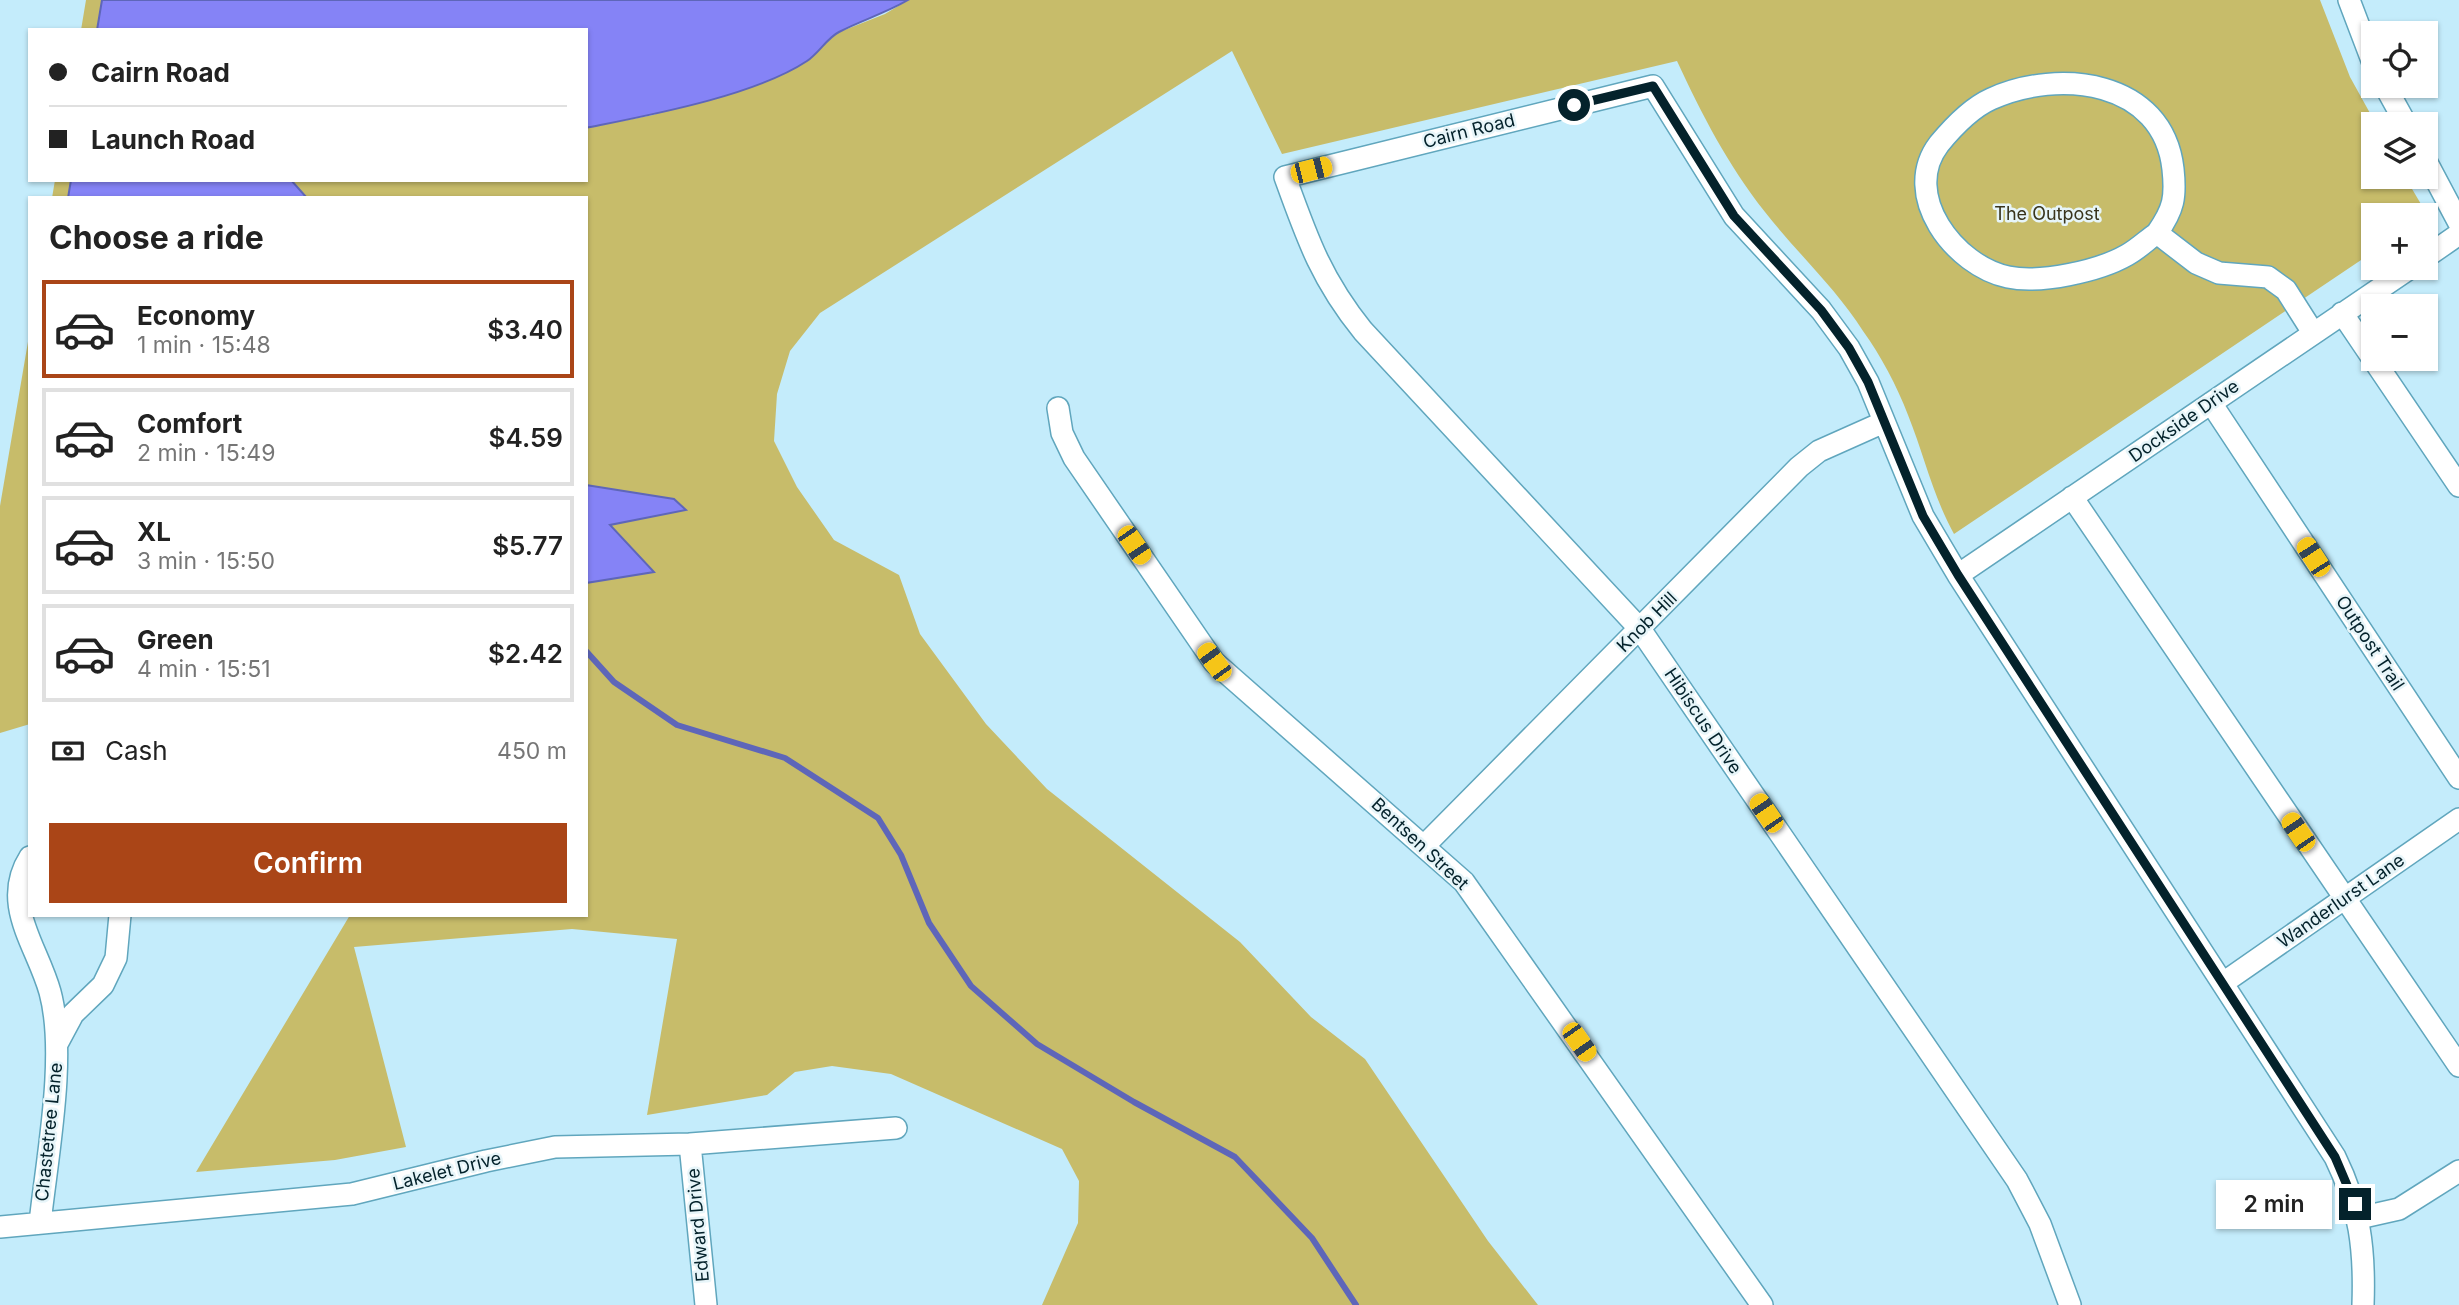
<!DOCTYPE html>
<html lang="en">
<head>
<meta charset="utf-8">
<style>
	body { margin:0; font-family:Inter,sans-serif; background:#f2f2f2; color:#222; height:100vh; display:flex; flex-direction:column; font-size:26px; white-space:nowrap }
	* { box-sizing:border-box; margin:0 }
	p { font-size:23px; color:#767676 }
	.icon { flex:none; width:38px; height:38px; fill:none; stroke:currentColor; stroke-width:2; stroke-linecap:round; stroke-linejoin:round }
	.map { position:relative; flex:1; overflow:hidden }
	.side { position:absolute; left:28px; top:196px; width:560px; height:721px; display:flex; flex-direction:column; background:#fff; border-radius:0px; box-shadow:0 2px 5px #0004 }
	.side>* { flex:none }
	.banner { position:absolute; left:28px; top:28px; width:560px; height:154px; border-radius:0px; box-shadow:0 2px 5px #0004; display:grid; align-content:center; height:154px; padding:0 21px; background:#fff }
	.fabs { position:absolute; left:2361px; top:21px; display:grid; gap:14px }
	.fabs a { display:grid; place-items:center; width:77px; height:77px; border-radius:0px; background:#fff; box-shadow:0 2px 5px #0004; font-size:35px }
	.end { position:absolute; width:32px; height:32px; margin:-16px; border:9px solid #04222b; background:#fff; box-shadow:0 0 0 4px #fff }
	.from { border-radius:50% }
	.bubble { position:absolute; height:49px; border-radius:0px; background:#fff; box-shadow:0 2px 5px #0004; font-size:23px; font-weight:600; line-height:49px; text-align:center }
	.car { position:absolute; width:21px; height:42px; margin:-21px -10px; border-radius:9px; box-shadow:0 0 5px 2px #0007; background:linear-gradient(#f5c518 24%,#345 0 40%,#f5c518 0 76%,#345 0 86%,#f5c518 0) }
	.banner b { display:flex; align-items:center; gap:24px; height:66px; font-size:26px }
	.banner b+b { border-top:2px solid #e0e0e0 }
	.banner i { width:18px; height:18px; background:#222 }
	ul { padding:0; list-style:none }
	li { display:flex; align-items:center; gap:21px; height:98px; margin:0 14px 10px; padding:0 7px; border:4px solid #e0e0e0; border-radius:0px }
	li div { flex:1 }
	li b { display:block; font-size:26px }
	li em { font-style:normal; font-weight:600 }
	li.active { border-color:#aa4517 }
	li>.icon { width:63px; height:63px; stroke-width:1.5 }
	h2 { padding:0 21px; font-size:32px; line-height:84px }
	.pay { display:flex; align-items:center; gap:18px; height:77px; padding:0 21px; font-size:26px }
	.pay p { margin-inline-start:auto }
	.cta { display:flex; gap:14px; margin-top:auto; padding:14px 21px }
	.cta a { flex:1; height:80px; border-radius:0px; background:#aa4517; color:#fff; font-size:28px; font-weight:600; line-height:80px; text-align:center }
	.map>svg:first-child { display:block }
	.green { fill:#c7bc6a }
	.water { fill:#8583f6; stroke:#5e66b9; stroke-width:2 }
	.lines { fill:none; stroke-linecap:round; stroke-linejoin:round }
	.stream { stroke:#5e66b9; stroke-width:6 }
	.minor-casing { stroke:#60a6bd; stroke-width:24 }
	.minor { stroke:#fff; stroke-width:21 }
	.route { stroke:#04222b; stroke-width:9 }
	.labels { text-anchor:middle; stroke-width:5; stroke-linejoin:round; paint-order:stroke }
	.street-label { font-size:18px; fill:#04222b; stroke:#e7f5f9 }
	.park-label { font-size:18px; fill:#38341c; stroke:#e7f5f9 }
</style>
</head>
<body>
<div class="map">
<svg width="2459" height="1305" viewBox="0 0 2459 1305">
	<rect width="100%" height="100%" fill="#c4ecfb"/>
	<!-- green -->
	<path class="green" d="M 86,0 L 102,0 L 97,30 L 81,30 Z
		M 908,0 L 2320,0 L 2350,77 L 2376,124 L 2373,124 L 2373,177 L 2405,177 L 2428,216 L 2373,215 L 2373,252 L 1954,534 C 1933,496 1924,455 1908,415 C 1897,386 1881,356 1863,331 C 1835,287 1797,253 1765,212 C 1728,165 1702,115 1677,61 L 1282,154 L 1232,51 L 820,313 L 790,351 L 777,394 L 774,441 L 797,487 L 834,540 L 899,575 L 920,634 L 986,724 L 1047,789 L 1240,942 L 1311,1017 L 1365,1059 L 1488,1241 L 1538,1305 L 1042,1305 L 1078,1223 L 1079,1181 L 1062,1149 L 891,1074 L 832,1066 L 795,1072 L 767,1095 L 647,1115 L 677,939 L 572,929 L 354,947 L 406,1147 L 335,1160 L 196,1172 L 350,915 L 586,915 L 586,583 L 654,572 L 609,525 L 686,510 L 586,485 L 586,198 L 307,198 L 291,180 L 586,180 L 586,128 L 653,115 L 807,61 L 837,33 L 885,14 Z
		M 55,180 L 71,180 L 68,198 L 52,198 Z
		M 30,330 L 30,724 L 0,733 L 0,506 Z"/>
	<!-- water -->
	<path class="water" d="M 102,0 L 908,0 C 886,13 862,20 839,32 C 827,38 819,53 807,61 C 754,96 650,115 586,128 L 586,30 L 97,30 Z
		M 71,180 L 291,180 L 307,198 L 68,198 Z
		M 586,485 L 674,499 L 686,510 L 610,525 L 654,572 L 586,583 Z"/>
	<g class="lines">
		<!-- stream -->
		<path class="stream" d="M 586,651 L 614,682 L 677,725 L 785,758 L 878,818 L 901,855 L 929,923 L 971,986 L 1037,1044 L 1134,1102 L 1235,1157 L 1312,1238 L 1356,1305"/>
		<!-- minor casing -->
		<g class="minor-casing">
			<path id="minor" d="M 2349,0 L 2373,63
				M 2385,86 L 2406,124
				M 2426,161 L 2459,223
				M 2157,233 C 2147,240 2138,249 2127,255 C 2099,271 2040,284 2008,277 C 1955,266 1900,195 1939,144 C 1953,127 1971,108 1991,99 C 2059,68 2163,80 2173,169 C 2176,197 2174,209 2157,233 L 2196,263 L 2219,273 L 2268,277 L 2286,290 L 2312,331
				M 2426,257 L 2459,234
				M 2342,313 L 2459,486
				M 2211,403 L 2459,778
				M 1058,408 L 1062,433 L 1074,458 L 1214,662 L 1464,882 L 1762,1305
				M 2072,497 L 2459,1066
				M 1958,575 L 2410,268
				M 1425,845 L 1799,467 L 1819,451 L 1884,422
				M 30,857 C 0,904 37,945 50,992 C 67,1055 47,1157 40,1223
				M 2223,983 L 2459,819
				M 58,1042 L 73,1014 L 103,985 L 116,958 L 120,915
				M 690,1144 L 706,1305
				M 2359,1218 L 2399,1209 L 2459,1171
				M 0,1227 L 352,1194 L 486,1161 L 555,1147 L 690,1144 L 896,1128
				M 2070,1305 L 2040,1224 L 2017,1180 L 1640,629 L 1363,331 C 1321,279 1307,238 1285,177 L 1653,86 L 1734,216 L 1821,310 L 1849,348 L 1868,382 L 1923,516 L 1958,575 L 2335,1157 C 2360,1208 2365,1249 2363,1305"/>
		</g>
		<!-- minor -->
		<use href="#minor" class="minor"/>
	</g>
	<g class="lines">
		<!-- route -->
		<path class="route" d="M 1574,105 L 1653,86 L 1734,216 L 1821,310 L 1849,348 L 1868,382 L 1923,516 L 1958,575 L 2335,1157 L 2355,1204"/>
	</g>
	<g class="labels">
		<!-- street labels -->
		<g class="street-label">
			<text transform="translate(1469 131) rotate(-14)" y="6">Cairn Road</text>
			<text transform="translate(2184 421) rotate(-35)" y="6">Dockside Drive</text>
			<text transform="translate(1647 622) rotate(-45)" y="6">Knob Hill</text>
			<text transform="translate(2370 643) rotate(57)" y="6">Outpost Trail</text>
			<text transform="translate(1703 721) rotate(56)" y="6">Hibiscus Drive</text>
			<text transform="translate(1420 844) rotate(43)" y="6">Bentsen Street</text>
			<text transform="translate(2341 901) rotate(-35)" y="6">Wanderlurst Lane</text>
			<text transform="translate(49 1132) rotate(-84)" y="6">Chastetree Lane</text>
			<text transform="translate(447 1171) rotate(-14)" y="6">Lakelet Drive</text>
			<text transform="translate(698 1225) rotate(-95)" y="6">Edward Drive</text>
		</g>
		<!-- park labels -->
		<g class="park-label">
			<text x="2047" y="220">The Outpost</text>
		</g>
	</g>
</svg>
<div class="fabs">
<a><svg class="icon" aria-label="locate" viewBox="0 0 24 24"><circle cx="12" cy="12" r="6"/><path d="M12 2v4M12 18v4M2 12h4M18 12h4"/></svg></a>
<a><svg class="icon" aria-label="layers" viewBox="0 0 24 24"><path d="M12 4l9 5-9 5-9-5zM3 14l9 5 9-5"/></svg></a>
<a>+</a>
<a>−</a>
</div>
<i class="end from" style="left:1574px;top:105px"></i>
<i class="end" style="left:2355px;top:1204px"></i>
<div class="bubble" style="left:2216px;top:1180px;width:116px">2 min</div>
<i class="car" style="left:1311px;top:170px;rotate:76deg"></i>
<i class="car" style="left:1134px;top:545px;rotate:146deg"></i>
<i class="car" style="left:2313px;top:557px;rotate:327deg"></i>
<i class="car" style="left:1214px;top:662px;rotate:324deg"></i>
<i class="car" style="left:1766px;top:813px;rotate:326deg"></i>
<i class="car" style="left:2298px;top:832px;rotate:326deg"></i>
<i class="car" style="left:1579px;top:1042px;rotate:145deg"></i>
<div class="banner">
<b><i class="from"></i>Cairn Road</b>
<b><i></i>Launch Road</b>
</div>
<section class="side">
<h2>Choose a ride</h2>
<ul>
<li class="active"><svg class="icon" aria-label="car" viewBox="0 0 24 24"><path d="M5 17H2v-5l4-1 3-4h7l3 4 3 1v5h-3M9 17h6M6 11h13"/><circle cx="7" cy="17" r="2"/><circle cx="17" cy="17" r="2"/></svg><div><b>Economy</b><p>1 min · 15:48</p></div><em>$3.40</em></li>
<li><svg class="icon" aria-label="car" viewBox="0 0 24 24"><path d="M5 17H2v-5l4-1 3-4h7l3 4 3 1v5h-3M9 17h6M6 11h13"/><circle cx="7" cy="17" r="2"/><circle cx="17" cy="17" r="2"/></svg><div><b>Comfort</b><p>2 min · 15:49</p></div><em>$4.59</em></li>
<li><svg class="icon" aria-label="car" viewBox="0 0 24 24"><path d="M5 17H2v-5l4-1 3-4h7l3 4 3 1v5h-3M9 17h6M6 11h13"/><circle cx="7" cy="17" r="2"/><circle cx="17" cy="17" r="2"/></svg><div><b>XL</b><p>3 min · 15:50</p></div><em>$5.77</em></li>
<li><svg class="icon" aria-label="car" viewBox="0 0 24 24"><path d="M5 17H2v-5l4-1 3-4h7l3 4 3 1v5h-3M9 17h6M6 11h13"/><circle cx="7" cy="17" r="2"/><circle cx="17" cy="17" r="2"/></svg><div><b>Green</b><p>4 min · 15:51</p></div><em>$2.42</em></li>
</ul>
<div class="pay"><svg class="icon" aria-label="cash" viewBox="0 0 24 24"><path d="M3 7h18v10H3z"/><circle cx="12" cy="12" r="2"/></svg>Cash<p>450 m</p></div>
<div class="cta"><a>Confirm</a></div>
</section>
</div>
</body>
</html>
